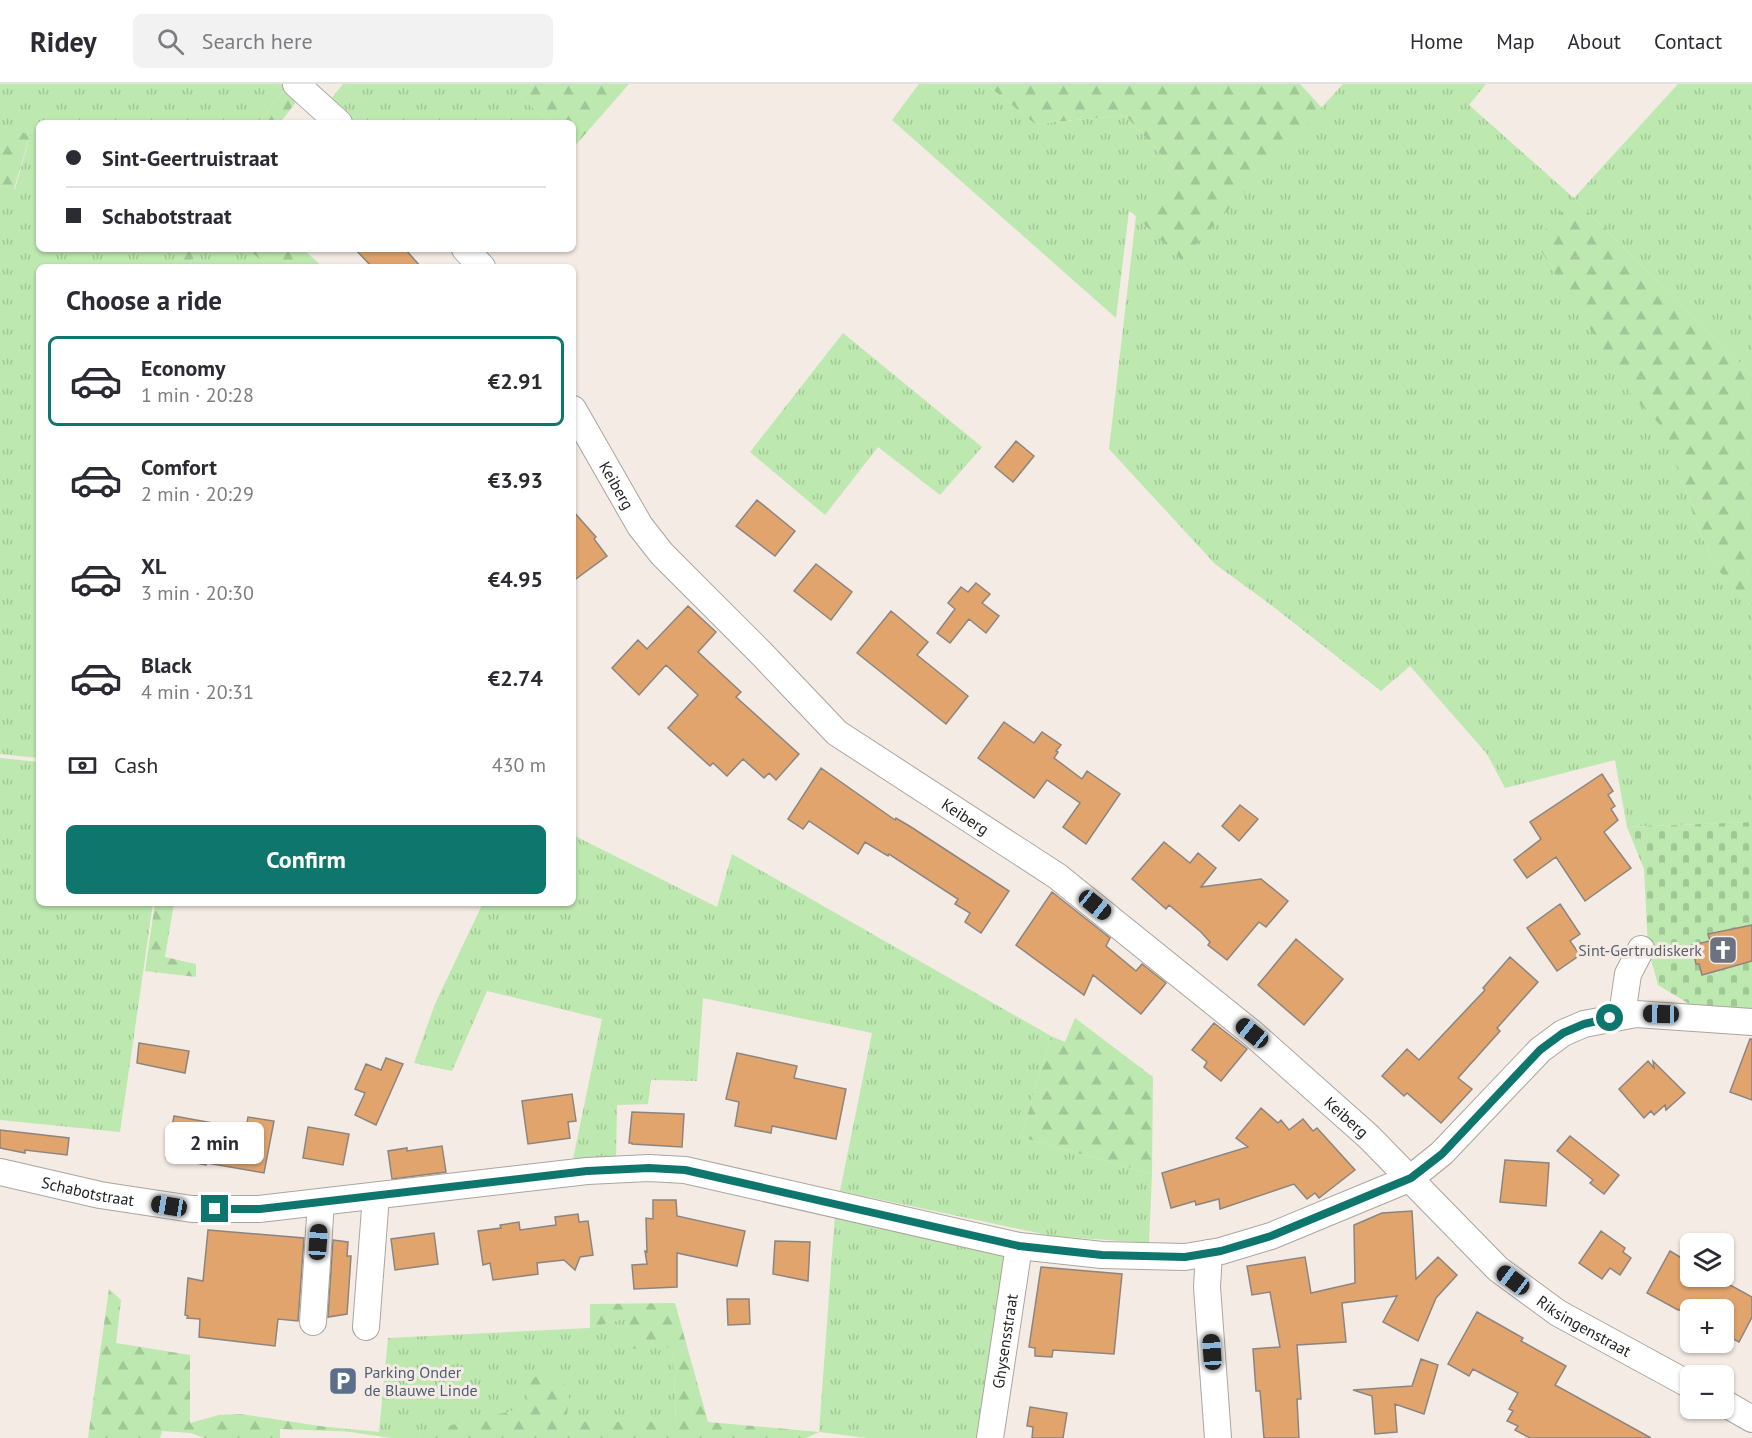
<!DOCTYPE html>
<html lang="en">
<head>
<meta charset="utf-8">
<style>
	body { margin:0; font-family:"PT Sans",sans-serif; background:#f2f2f3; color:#2b2b33; height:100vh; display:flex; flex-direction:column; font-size:22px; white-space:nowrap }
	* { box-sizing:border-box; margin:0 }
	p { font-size:20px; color:#7c7c81 }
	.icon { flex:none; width:33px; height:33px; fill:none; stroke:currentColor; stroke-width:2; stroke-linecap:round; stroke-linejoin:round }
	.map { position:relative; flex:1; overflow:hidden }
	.side { position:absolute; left:36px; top:180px; width:540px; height:642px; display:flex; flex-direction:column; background:#fff; border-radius:9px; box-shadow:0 2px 4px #0004 }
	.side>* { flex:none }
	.banner { position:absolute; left:36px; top:36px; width:540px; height:132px; border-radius:9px; box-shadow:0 2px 4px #0004; display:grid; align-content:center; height:132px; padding:0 30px; background:#fff }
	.tools { position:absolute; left:1680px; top:1149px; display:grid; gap:12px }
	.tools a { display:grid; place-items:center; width:54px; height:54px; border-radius:9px; background:#fff; box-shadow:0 2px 4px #0004; font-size:30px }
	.end { position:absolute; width:27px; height:27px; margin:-14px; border:8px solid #0f766e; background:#fff; box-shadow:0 0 0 3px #fff }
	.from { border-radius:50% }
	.bubble { position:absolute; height:42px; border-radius:9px; background:#fff; box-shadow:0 2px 4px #0004; font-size:20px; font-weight:700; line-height:42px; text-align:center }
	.car { position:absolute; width:18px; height:36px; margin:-18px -9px; border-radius:8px; box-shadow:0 0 4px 2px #0007; background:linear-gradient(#222 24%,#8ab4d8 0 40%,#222 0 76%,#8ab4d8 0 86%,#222 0) }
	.banner b { display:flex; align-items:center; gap:21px; height:57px; font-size:22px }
	.banner b+b { border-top:2px solid #e1e1e2 }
	.banner i { width:15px; height:15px; background:#2b2b33 }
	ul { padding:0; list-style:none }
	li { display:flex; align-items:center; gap:18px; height:90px; margin:0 12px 9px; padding:0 18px; border:3px solid transparent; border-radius:9px }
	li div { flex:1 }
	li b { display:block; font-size:22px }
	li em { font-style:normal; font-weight:700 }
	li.on { border-color:#0f766e }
	li>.icon { width:54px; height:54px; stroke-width:1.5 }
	h2 { padding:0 30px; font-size:27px; line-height:72px }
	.pay { display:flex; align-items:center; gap:15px; height:66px; padding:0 30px; font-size:22px }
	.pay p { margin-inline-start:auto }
	.button { display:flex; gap:12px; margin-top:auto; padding:12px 30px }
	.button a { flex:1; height:69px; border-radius:9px; background:#0f766e; color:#fff; font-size:24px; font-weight:700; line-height:69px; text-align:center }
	header { display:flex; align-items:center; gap:36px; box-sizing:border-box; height:84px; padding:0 30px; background:#fff; border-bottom:2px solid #e1e1e2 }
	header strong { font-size:28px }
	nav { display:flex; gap:33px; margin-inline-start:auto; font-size:21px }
	.search { width:420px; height:54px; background:#f2f2f3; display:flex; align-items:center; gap:15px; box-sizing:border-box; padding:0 21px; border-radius:9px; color:#7c7c81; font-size:22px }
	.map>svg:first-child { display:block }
	.grass { fill:url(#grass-tufts) }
	.forest { fill:url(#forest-firs) }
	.cemetery { fill:url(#cemetery-stones) }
	.building { fill:#e2a46d; stroke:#8c857f; stroke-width:1.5 }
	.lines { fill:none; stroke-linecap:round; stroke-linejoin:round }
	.minor-casing { stroke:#aca59f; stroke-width:28 }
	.minor { stroke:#fff; stroke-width:26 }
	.route { stroke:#0f766e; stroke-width:8 }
	.labels { text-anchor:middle; stroke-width:6; stroke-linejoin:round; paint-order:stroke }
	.street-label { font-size:16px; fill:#221f1d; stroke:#f3ebe4 }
	.worship-label { font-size:16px; fill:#5b616d; stroke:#f3ebe4; text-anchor:end }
	.service-label { font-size:16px; fill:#4e5e75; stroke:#f3ebe4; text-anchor:start }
</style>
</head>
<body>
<header>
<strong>Ridey</strong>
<div class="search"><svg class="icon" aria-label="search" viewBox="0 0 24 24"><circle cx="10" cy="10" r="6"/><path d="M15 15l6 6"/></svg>Search here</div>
<nav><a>Home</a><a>Map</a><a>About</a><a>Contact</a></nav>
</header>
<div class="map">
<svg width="1752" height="1354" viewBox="0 0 1752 1354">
	<defs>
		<pattern id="grass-tufts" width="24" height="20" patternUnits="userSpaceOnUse" patternTransform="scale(1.5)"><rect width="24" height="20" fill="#bde8af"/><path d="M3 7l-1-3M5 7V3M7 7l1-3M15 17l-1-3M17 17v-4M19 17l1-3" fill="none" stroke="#a2c796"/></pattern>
		<pattern id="forest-firs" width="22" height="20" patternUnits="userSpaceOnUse" patternTransform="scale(1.5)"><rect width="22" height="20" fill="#bde8af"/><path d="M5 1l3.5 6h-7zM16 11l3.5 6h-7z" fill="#a2c796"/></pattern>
		<pattern id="cemetery-stones" width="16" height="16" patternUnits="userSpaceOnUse" patternTransform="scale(1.5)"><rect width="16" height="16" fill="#bde8af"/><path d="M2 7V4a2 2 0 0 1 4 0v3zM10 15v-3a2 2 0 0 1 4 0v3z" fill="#a2c796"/></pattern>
	</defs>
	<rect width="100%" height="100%" fill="#f3ebe4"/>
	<!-- grass -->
	<path class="grass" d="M 0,0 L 282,0 L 286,3 L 259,39 L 39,39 L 39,165 L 183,165 L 174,183 L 39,183 L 39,674 L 0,670 L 0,102 L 15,105 L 30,52 L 0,41 Z
		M 343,0 L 532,0 L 521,13 L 550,39 L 352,39 L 333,22 L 331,15 Z
		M 919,0 L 986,0 L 1035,40 L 1125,31 L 1181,93 L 1182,175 L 1343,0 L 1486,0 L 1469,21 L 1574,114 L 1678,0 L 1752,0 L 1752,291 L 1574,114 L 1632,312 L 1666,346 L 1697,442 L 1717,485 L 1752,523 L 1752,738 L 1627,743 L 1615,676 L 1505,704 L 1487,670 L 1410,582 L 1381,607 L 1267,518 L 1215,480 L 1109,365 L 1136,132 L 1129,127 L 1116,234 L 892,36 Z
		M 198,165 L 248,165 L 269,183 L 189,183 Z
		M 843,249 L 982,363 L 940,411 L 878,363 L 825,431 L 750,368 Z
		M 0,674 L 39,678 L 39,819 L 153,819 L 120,1048 L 0,1036 Z
		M 573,751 L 717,823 L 732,770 L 1051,952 L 1021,1053 L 1152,1090 L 1149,1159 L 1052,1152 L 840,1107 L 872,949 L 703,914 L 697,997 L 651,996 L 648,1020 L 617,1021 L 616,1076 L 572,1080 L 602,935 L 487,907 L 452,987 L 414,979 L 435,920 L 483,819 L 573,819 Z
		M 835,1130 L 998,1165 L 1008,1180 L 980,1354 L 867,1354 L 819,1348 Z
		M 626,1234 L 673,1263 L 676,1339 L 565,1338 L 569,1314 L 418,1349 L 421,1354 L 391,1354 L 298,1340 L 379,1348 L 388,1254 L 590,1244 Z"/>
	<!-- forest -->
	<path class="forest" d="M 532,0 L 629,0 L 573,64 L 573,39 L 550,39 L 521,13 Z
		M 986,0 L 1300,0 L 1322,24 L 1182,176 L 1143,139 L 1181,93 L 1125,31 L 1035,40 Z
		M 286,3 L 299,14 L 280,39 L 259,39 Z
		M 0,41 L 30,51 L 14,105 L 0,102 Z
		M 1574,114 L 1752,291 L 1752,523 L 1717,485 L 1697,442 L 1666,347 L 1632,312 L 1535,157 Z
		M 183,165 L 198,165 L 189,183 L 174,183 Z
		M 248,165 L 303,165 L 323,183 L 269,183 Z
		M 155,819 L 174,819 L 165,873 L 196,880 L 196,893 L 145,887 Z
		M 1075,934 L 1153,993 L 1152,1090 L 1021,1053 L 1051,952 L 1065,958 Z
		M 109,1205 L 121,1216 L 116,1259 L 190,1271 L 190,1339 L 219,1331 L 241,1330 L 359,1348 L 280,1345 L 280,1354 L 204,1354 L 191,1349 L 162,1347 L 160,1354 L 88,1354 Z
		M 675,1219 L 708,1338 L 819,1348 L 806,1354 L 421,1354 L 417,1349 L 530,1323 L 524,1297 L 544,1290 L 563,1296 L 569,1314 L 566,1338 L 676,1338 L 673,1263 L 625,1265 L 626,1234 L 590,1244 L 590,1220 Z"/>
	<!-- cemetery -->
	<path class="cemetery" d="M 1752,738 L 1752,841 L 1709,850 L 1710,857 L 1693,861 L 1702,892 L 1716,887 L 1717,890 L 1718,887 L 1752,877 L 1752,925 L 1691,921 L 1658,901 L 1648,864 L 1644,785 L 1627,743 Z"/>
	<!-- building -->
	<path class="building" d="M 355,165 L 405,165 L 421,183 L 372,183 Z
		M 1016,357 L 1034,372 L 1013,398 L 995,383 Z
		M 757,416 L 795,447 L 775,472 L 736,442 Z
		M 573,427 L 596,453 L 594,455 L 607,472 L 573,497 Z
		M 816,480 L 852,508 L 831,536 L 794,507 Z
		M 976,499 L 990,510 L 982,519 L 999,532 L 986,549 L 969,535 L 950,559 L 937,549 L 955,525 L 948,519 L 961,503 L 968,508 Z
		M 688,522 L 716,548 L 698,568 L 741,608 L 736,613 L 799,670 L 776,696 L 769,689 L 764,694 L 743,675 L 727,692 L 713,679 L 710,682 L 668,644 L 698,611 L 666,581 L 639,611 L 612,584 L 638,556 L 647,565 Z
		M 891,527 L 928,558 L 917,571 L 968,612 L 946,640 L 857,569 Z
		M 1004,638 L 1034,659 L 1042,648 L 1061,661 L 1056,667 L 1058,668 L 1054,674 L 1082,695 L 1087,687 L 1120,710 L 1086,760 L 1063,743 L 1080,719 L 1047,696 L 1034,714 L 978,674 Z
		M 821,684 L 895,736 L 896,734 L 911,743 L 1009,807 L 981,849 L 965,838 L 970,829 L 955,820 L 958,815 L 889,770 L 888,772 L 865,758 L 858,770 L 809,737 L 803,745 L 788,735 Z
		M 1602,690 L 1613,707 L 1608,711 L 1615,722 L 1611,725 L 1618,736 L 1604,748 L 1631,784 L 1585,817 L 1556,773 L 1527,794 L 1514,776 L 1541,755 L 1530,738 Z
		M 1240,721 L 1258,735 L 1239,757 L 1222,742 Z
		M 1164,758 L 1190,779 L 1198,769 L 1216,784 L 1201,803 L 1261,795 L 1288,817 L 1266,843 L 1259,838 L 1227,876 L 1208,861 L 1210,858 L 1201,848 L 1169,821 L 1166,825 L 1132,795 Z
		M 1052,808 L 1110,854 L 1106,862 L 1136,887 L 1142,880 L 1166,899 L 1141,930 L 1093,891 L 1084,911 L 1016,861 Z
		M 1560,820 L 1580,850 L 1570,857 L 1580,871 L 1557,887 L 1527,844 Z
		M 1752,841 L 1752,877 L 1702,891 L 1699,880 L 1696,880 L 1692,861 L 1710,857 L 1708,850 Z
		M 1296,855 L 1343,895 L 1304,941 L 1258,901 Z
		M 1510,873 L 1538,898 L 1497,944 L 1500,947 L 1458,994 L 1472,1005 L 1441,1039 L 1407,1009 L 1404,1012 L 1382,992 L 1407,965 L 1419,976 L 1485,906 L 1483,904 Z
		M 1214,939 L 1247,965 L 1221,997 L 1204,983 L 1207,978 L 1192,966 Z
		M 1750,955 L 1752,955 L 1752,1016 L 1730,1008 Z
		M 139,959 L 189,967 L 185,989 L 137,979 Z
		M 737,969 L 797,982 L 794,994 L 846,1005 L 836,1055 L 772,1042 L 771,1049 L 735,1042 L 739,1018 L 726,1015 Z
		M 386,974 L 403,980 L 376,1041 L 355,1031 L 365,1009 L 355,1005 L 366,980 L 381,986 Z
		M 1648,977 L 1654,984 L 1653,977 L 1685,1009 L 1666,1026 L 1665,1021 L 1654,1031 L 1651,1027 L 1644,1034 L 1619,1005 Z
		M 572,1010 L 576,1037 L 568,1038 L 570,1054 L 528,1060 L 522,1017 Z
		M 1261,1024 L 1278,1039 L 1281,1036 L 1289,1046 L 1303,1035 L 1313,1047 L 1317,1044 L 1355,1086 L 1319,1114 L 1315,1109 L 1307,1115 L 1294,1100 L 1220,1125 L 1219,1115 L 1196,1121 L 1195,1117 L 1171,1124 L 1162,1089 L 1248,1063 L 1236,1054 Z
		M 632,1028 L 684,1030 L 682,1063 L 632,1060 L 632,1059 L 629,1059 Z
		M 174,1032 L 246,1045 L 248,1033 L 274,1037 L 264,1089 L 207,1079 L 206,1081 L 166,1074 Z
		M 308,1043 L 349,1050 L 343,1081 L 303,1074 Z
		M 0,1046 L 69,1054 L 67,1071 L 25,1066 L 25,1069 L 0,1064 Z
		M 1570,1052 L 1619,1091 L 1604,1110 L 1590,1099 L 1593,1096 L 1557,1067 Z
		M 442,1062 L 446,1088 L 392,1095 L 388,1067 L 407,1064 L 407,1067 Z
		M 1505,1076 L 1549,1079 L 1546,1122 L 1500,1118 Z
		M 653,1116 L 676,1116 L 677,1132 L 745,1147 L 737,1182 L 677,1169 L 677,1203 L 634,1205 L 632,1181 L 647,1180 L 645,1167 L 647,1168 L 646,1134 L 653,1135 Z
		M 1412,1127 L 1416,1195 L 1438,1173 L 1457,1191 L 1436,1214 L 1418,1257 L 1383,1238 L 1397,1212 L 1342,1219 L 1346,1258 L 1297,1261 L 1301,1315 L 1297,1315 L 1299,1354 L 1264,1354 L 1260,1307 L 1256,1307 L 1253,1265 L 1280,1263 L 1270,1208 L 1252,1211 L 1247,1182 L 1305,1173 L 1311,1209 L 1355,1199 L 1354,1141 L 1382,1129 Z
		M 578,1130 L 579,1138 L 588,1137 L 593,1171 L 580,1173 L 575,1186 L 564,1176 L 537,1179 L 538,1190 L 493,1196 L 490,1179 L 483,1181 L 478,1147 L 501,1144 L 500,1141 L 519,1138 L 520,1146 L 556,1141 L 555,1133 Z
		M 208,1146 L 304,1154 L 298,1237 L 278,1235 L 275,1262 L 199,1253 L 200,1235 L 187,1234 L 188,1232 L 185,1231 L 188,1194 L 203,1197 Z
		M 1601,1147 L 1625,1164 L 1623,1168 L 1631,1174 L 1620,1191 L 1610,1184 L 1602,1195 L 1579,1179 Z
		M 434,1149 L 438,1180 L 395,1186 L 391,1155 Z
		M 333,1156 L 348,1158 L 347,1172 L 351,1172 L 347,1230 L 328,1233 Z
		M 775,1157 L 810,1158 L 808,1197 L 773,1190 Z
		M 1670,1167 L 1690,1179 L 1690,1192 L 1714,1192 L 1752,1213 L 1752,1233 L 1739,1258 L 1724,1250 L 1724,1226 L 1678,1226 L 1647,1209 Z
		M 1041,1183 L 1122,1190 L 1114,1270 L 1053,1266 L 1052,1273 L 1035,1272 L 1035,1264 L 1029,1263 Z
		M 727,1215 L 749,1215 L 750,1240 L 728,1241 Z
		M 1477,1228 L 1523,1254 L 1521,1257 L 1566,1282 L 1555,1301 L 1651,1354 L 1530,1354 L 1515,1346 L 1518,1342 L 1507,1337 L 1513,1327 L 1509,1325 L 1518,1309 L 1473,1285 L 1469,1292 L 1448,1280 Z
		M 1421,1275 L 1438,1281 L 1424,1330 L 1395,1320 L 1397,1348 L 1375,1350 L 1372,1312 L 1353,1306 L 1412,1302 Z
		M 1030,1323 L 1067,1329 L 1063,1354 L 1032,1354 L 1033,1343 L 1027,1342 Z"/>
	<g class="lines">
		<!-- minor casing -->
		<g class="minor-casing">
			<g id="minor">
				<path d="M 296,0 L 339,39"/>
				<path d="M 465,165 L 482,183"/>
				<path id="s1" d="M 573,325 L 640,442 L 662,470 L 760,568 L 837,649 L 1057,792 L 1252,949 L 1369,1053 L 1498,1185 L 1558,1229 L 1690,1301"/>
				<path d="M 1622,931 L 1628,890 L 1641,865"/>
				<path id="s2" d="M 0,1088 L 100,1111 L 192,1125 L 259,1125 L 587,1087 L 649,1084 L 685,1086 L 1019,1162 L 1102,1171 L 1185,1173 L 1221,1167 L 1271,1152 L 1411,1094 L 1442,1069 L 1540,966 L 1563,949 L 1584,940 L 1636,930 L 1752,938"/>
				<path d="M 1209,1169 L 1207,1203 L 1218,1354"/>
				<path d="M 313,1238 L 321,1118"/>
				<path d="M 366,1243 L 376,1112"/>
				<path d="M 1724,1319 L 1752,1335"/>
				<path id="s3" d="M 990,1354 L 1019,1162"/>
			</g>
		</g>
		<!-- minor -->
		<use href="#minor" class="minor"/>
	</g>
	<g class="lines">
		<!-- route -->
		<path class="route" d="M 215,1125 L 260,1125 L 587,1087 L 649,1084 L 685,1086 L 1019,1162 L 1102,1171 L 1185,1173 L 1221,1167 L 1271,1152 L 1411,1094 L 1442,1070 L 1540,966 L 1563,949 L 1584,940 L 1610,934"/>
	</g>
	<!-- icons -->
	<defs>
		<g id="church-square" transform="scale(1.5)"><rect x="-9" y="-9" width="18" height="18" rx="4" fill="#6b7280" stroke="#f3ebe4"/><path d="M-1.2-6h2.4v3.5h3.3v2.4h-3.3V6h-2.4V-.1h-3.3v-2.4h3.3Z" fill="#fff"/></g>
		<g id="parking-square" transform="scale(1.5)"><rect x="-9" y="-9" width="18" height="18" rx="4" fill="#5c6f8a" stroke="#f3ebe4"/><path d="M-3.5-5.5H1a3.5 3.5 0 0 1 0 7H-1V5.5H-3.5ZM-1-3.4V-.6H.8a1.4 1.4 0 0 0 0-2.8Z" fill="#fff"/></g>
	</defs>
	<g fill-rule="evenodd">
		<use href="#church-square" x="1723" y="866"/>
		<use href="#parking-square" x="343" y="1297"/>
	</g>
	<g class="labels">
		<!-- street labels -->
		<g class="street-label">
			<text dy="6" stroke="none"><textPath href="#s1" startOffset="88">Keiberg</textPath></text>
			<text dy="6" stroke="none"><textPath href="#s1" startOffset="574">Keiberg</textPath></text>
			<text dy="6" stroke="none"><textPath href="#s1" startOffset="1060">Keiberg</textPath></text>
			<text dy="6" stroke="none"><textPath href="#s2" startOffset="90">Schabotstraat</textPath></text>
			<text dy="6" stroke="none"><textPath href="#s1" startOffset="1378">Riksingenstraat</textPath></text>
			<text dy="6" stroke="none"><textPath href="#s3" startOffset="98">Ghysensstraat</textPath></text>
		</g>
		<!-- worship labels -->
		<g class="worship-label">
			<text x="1702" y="872">Sint-Gertrudiskerk</text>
		</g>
		<!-- service labels -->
		<g class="service-label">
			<text x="364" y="1294">Parking Onder<tspan x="364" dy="18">de Blauwe Linde</tspan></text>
		</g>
	</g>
</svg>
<div class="tools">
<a><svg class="icon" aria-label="layers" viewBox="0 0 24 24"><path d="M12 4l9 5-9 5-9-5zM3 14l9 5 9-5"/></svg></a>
<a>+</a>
<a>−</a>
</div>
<i class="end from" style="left:1610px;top:934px"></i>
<i class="end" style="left:215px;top:1125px"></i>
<div class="bubble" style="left:165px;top:1038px;width:99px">2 min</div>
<i class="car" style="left:1095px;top:821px;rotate:129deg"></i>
<i class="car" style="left:1661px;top:930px;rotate:271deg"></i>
<i class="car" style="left:1252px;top:949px;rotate:309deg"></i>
<i class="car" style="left:169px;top:1122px;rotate:279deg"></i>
<i class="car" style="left:318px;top:1158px;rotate:4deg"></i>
<i class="car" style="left:1513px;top:1196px;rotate:307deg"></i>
<i class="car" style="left:1212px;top:1268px;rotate:356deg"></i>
<div class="banner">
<b><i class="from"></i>Sint-Geertruistraat</b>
<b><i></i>Schabotstraat</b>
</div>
<section class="side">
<h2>Choose a ride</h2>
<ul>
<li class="on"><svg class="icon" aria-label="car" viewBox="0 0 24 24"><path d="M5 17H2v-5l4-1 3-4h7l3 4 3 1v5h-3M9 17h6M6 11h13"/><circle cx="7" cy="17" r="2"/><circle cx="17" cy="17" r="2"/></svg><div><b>Economy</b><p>1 min · 20:28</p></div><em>€2.91</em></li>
<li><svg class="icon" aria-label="car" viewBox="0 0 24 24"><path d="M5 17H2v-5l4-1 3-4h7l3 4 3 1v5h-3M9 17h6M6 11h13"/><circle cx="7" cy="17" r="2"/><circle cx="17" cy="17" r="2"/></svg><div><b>Comfort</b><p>2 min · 20:29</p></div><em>€3.93</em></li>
<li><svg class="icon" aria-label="car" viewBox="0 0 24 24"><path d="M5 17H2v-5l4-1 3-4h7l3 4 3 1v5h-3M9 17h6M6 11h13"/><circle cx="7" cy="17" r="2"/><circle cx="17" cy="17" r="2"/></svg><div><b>XL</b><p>3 min · 20:30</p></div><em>€4.95</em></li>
<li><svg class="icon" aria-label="car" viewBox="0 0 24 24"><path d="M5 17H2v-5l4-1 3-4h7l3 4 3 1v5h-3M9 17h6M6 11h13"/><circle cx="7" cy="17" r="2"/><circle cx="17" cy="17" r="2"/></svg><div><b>Black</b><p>4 min · 20:31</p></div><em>€2.74</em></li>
</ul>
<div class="pay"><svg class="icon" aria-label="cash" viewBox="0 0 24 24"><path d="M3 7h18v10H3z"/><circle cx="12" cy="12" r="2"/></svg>Cash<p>430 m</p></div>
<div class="button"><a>Confirm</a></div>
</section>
</div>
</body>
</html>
